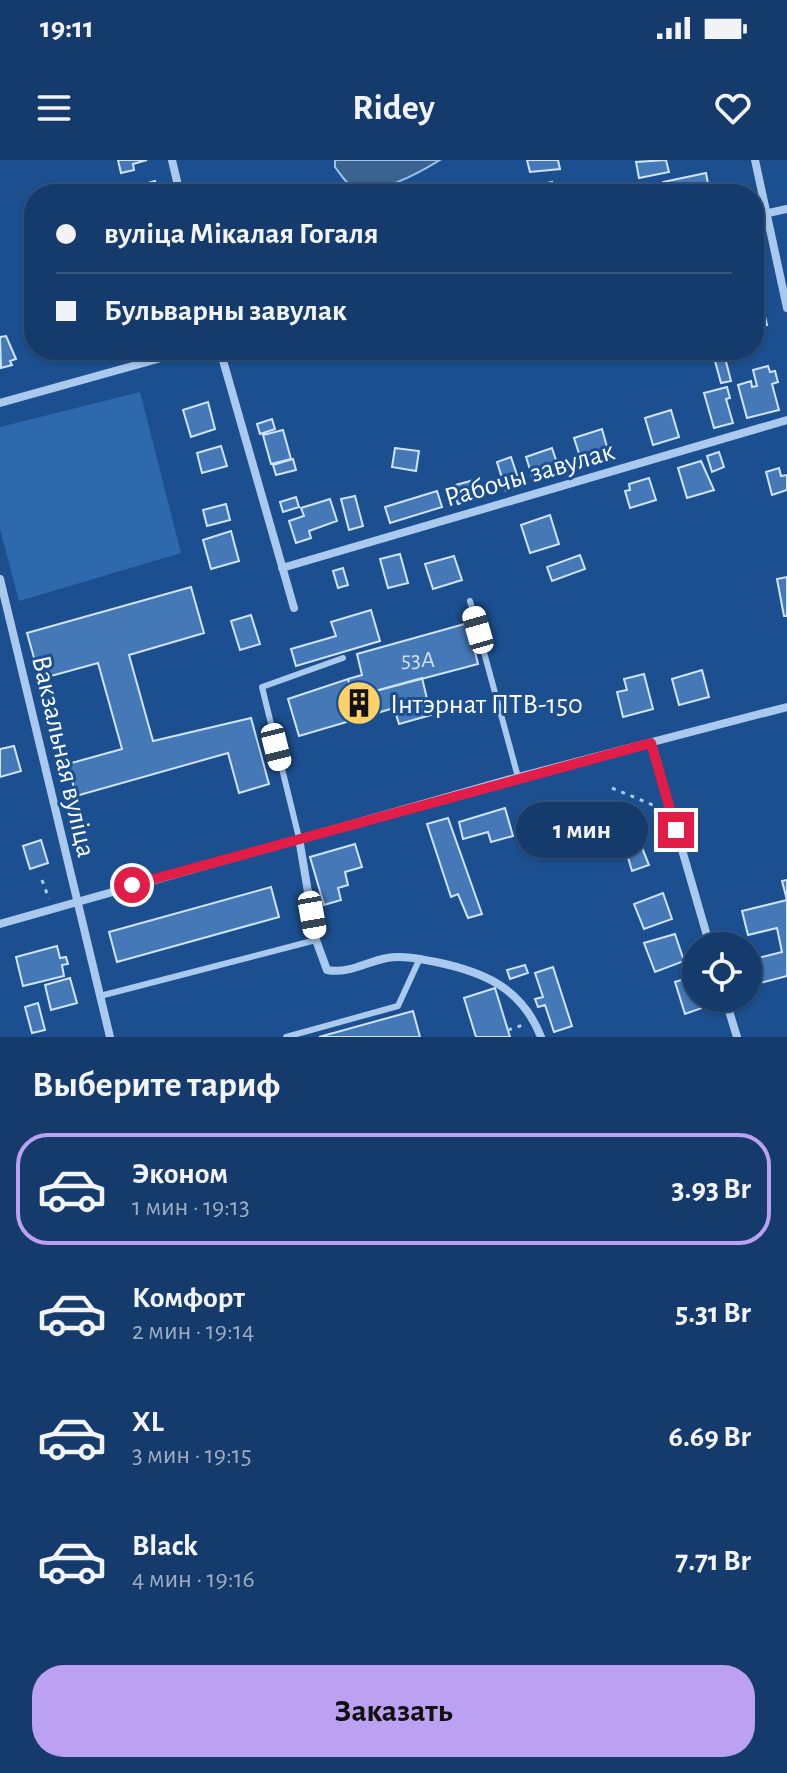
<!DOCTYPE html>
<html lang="ru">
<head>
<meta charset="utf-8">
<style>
	body { margin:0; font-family:"Alegreya Sans",sans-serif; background:#214673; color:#f1f3f6; height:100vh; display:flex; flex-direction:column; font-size:30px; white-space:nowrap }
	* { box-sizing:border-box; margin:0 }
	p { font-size:26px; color:#9dadc1 }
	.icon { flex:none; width:44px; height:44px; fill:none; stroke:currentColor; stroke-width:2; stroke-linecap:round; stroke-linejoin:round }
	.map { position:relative; height:877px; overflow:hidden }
	.drawer { display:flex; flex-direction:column; background:#143b6b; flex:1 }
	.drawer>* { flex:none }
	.banner { position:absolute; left:24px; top:24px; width:740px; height:176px; border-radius:32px; box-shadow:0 2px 6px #0004,0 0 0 2px #33557e; display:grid; align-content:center; height:176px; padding:0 32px; background:#143b6b }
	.buttons { position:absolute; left:682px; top:772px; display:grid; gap:16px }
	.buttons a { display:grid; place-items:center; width:80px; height:80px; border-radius:50%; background:#143b6b; box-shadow:0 2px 6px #0004,0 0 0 2px #33557e; font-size:40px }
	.end { position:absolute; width:36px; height:36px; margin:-18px; border:10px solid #e11d48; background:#fff; box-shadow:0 0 0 4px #fff }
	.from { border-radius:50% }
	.bubble { position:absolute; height:56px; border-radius:28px; background:#143b6b; box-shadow:0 2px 6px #0004,0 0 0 2px #33557e; font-size:26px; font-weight:600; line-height:56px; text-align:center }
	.car { position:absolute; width:24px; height:48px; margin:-24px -12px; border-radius:10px; box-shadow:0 0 6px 2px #0007; background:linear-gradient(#fff 24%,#345 0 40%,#fff 0 76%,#345 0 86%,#fff 0) }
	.banner b { display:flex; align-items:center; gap:28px; height:76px; font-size:30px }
	.banner b+b { border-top:2px solid #33557e }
	.banner i { width:20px; height:20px; background:#f1f3f6 }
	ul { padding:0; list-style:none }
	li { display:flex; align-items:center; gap:24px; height:112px; margin:0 16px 12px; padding:0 16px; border:4px solid transparent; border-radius:32px }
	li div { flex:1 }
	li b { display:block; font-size:30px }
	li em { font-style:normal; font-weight:600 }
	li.selected { border-color:#bca0f2 }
	li>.icon { width:72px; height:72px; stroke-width:1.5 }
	h2 { padding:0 32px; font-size:36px; line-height:96px }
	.button { display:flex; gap:16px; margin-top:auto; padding:16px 32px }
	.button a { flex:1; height:92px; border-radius:32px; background:#bca0f2; color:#111; font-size:32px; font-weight:600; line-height:92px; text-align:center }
	.status { display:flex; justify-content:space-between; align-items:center; height:56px; padding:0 40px; background:#143b6b; direction:ltr }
	.status svg { height:22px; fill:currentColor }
	header { display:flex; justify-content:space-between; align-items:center; height:104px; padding:0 32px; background:#143b6b; font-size:36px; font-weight:600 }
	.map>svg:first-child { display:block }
	.green { fill:#2e69ad }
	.water { fill:#3c6290; stroke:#9cc4f0; stroke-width:2 }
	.building { fill:#4478b7; stroke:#cfe3fa; stroke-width:2 }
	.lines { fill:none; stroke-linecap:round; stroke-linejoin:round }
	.path { stroke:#a9c9ee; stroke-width:3; stroke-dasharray:4 6; stroke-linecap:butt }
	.service { stroke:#a9c9ee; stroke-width:6 }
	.minor { stroke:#a9c9ee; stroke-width:8 }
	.route { stroke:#e11d48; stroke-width:10 }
	.labels { text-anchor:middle; stroke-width:6; stroke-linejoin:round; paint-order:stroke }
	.number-label { font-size:24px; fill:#d0dded }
	.street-label { font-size:28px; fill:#fff; stroke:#1b4f8f }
	.poi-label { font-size:28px; fill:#fff; stroke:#1b4f8f; text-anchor:start }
</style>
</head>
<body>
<div class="status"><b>19:11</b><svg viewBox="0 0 49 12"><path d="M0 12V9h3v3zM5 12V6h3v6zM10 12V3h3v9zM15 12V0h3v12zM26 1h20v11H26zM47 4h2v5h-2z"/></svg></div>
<header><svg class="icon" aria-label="menu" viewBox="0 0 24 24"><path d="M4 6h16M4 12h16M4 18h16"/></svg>Ridey<svg class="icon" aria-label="heart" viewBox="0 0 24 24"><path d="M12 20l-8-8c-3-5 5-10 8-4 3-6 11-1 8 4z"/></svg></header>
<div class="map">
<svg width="787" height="877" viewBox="0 0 787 877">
	<rect width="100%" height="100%" fill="#1b4f8f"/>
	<!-- green -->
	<path class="green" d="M 140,232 L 181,393 L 19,441 L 0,369 L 0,267 Z"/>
	<!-- water -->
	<path class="water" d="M 335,0 L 440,0 C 419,13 376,38 351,26 C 345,22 339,12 335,7 Z"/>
	<!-- building -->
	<path class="building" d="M 118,0 L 147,0 L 133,4 L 134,10 L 121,13 Z
		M 527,0 L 558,0 L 560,9 L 530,12 Z
		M 666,0 L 669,12 L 639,18 L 636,2 Z
		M 706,13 L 710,34 L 665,34 L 663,22 Z
		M 155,21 L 159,34 L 129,34 L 128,29 Z
		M 552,22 L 555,34 L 531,34 L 529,27 Z
		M 764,152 L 767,165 L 754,168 L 754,154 Z
		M 6,176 L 16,199 L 10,201 L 12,205 L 1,208 L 0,177 Z
		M 712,190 L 723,190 L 731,221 L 721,223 Z
		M 768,206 L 770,212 L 775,211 L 778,222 L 772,224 L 779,250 L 747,258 L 738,225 L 751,221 L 752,227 L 757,226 L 753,210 Z
		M 727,227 L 730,238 L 726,239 L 733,263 L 714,268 L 704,233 Z
		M 208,242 L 215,269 L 191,277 L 183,250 Z
		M 671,250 L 679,277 L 653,285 L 645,258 Z
		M 272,259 L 275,269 L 260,274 L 257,264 Z
		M 602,269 L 609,294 L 582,303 L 574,278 Z
		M 283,270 L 291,299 L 271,304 L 263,275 Z
		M 221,286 L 227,306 L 202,313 L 197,293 Z
		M 395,288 L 419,291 L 416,311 L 392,307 Z
		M 552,288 L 560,312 L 533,319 L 526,297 Z
		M 719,292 L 724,307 L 712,312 L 707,296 Z
		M 511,297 L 521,327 L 506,331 L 497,302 Z
		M 293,299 L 296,310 L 276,315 L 273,305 Z
		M 701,301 L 714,330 L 687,338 L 678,308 Z
		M 779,308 L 781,316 L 787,315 L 787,330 L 772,335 L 766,312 Z
		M 649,318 L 656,340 L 630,348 L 625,331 L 630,330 L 629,324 Z
		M 474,320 L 479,338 L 458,344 L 452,326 Z
		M 437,331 L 442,347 L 390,363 L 385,347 Z
		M 355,336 L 363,366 L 349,370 L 341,339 Z
		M 296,337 L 299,347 L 283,352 L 280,342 Z
		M 330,339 L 337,361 L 309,371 L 311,378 L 296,383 L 289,361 L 304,356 L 301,348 Z
		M 226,344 L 230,360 L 207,366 L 203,350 Z
		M 550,355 L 559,384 L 530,393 L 521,365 Z
		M 231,371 L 239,401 L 211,409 L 203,380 Z
		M 400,394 L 408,423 L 388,428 L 380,399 Z
		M 580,395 L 585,409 L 552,421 L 547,407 Z
		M 454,396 L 462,420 L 433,429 L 425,404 Z
		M 343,408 L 348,425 L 338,428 L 333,411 Z
		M 787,417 L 787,456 L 784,456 L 777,419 Z
		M 191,427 L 204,473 L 129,495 L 153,581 L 251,558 L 269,624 L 239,633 L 228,593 L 76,636 L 68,604 L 122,589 L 98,503 L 40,519 L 27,473 Z
		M 371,450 L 380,481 L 296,506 L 291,489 L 336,476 L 331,462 Z
		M 251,455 L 260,484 L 240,490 L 231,461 Z
		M 468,463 L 478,504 L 353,537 L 348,519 L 362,515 L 357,494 Z
		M 702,510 L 709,537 L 679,545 L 672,519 Z
		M 644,514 L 653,549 L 623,557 L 617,532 L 627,530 L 624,519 Z
		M 422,518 L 431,555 L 399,564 L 394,548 L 299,576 L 288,539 L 348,519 L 353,537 Z
		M 14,586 L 21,611 L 0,617 L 0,589 Z
		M 505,648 L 513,676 L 491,682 L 488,672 L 463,679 L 459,662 Z
		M 448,658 L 482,754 L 468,758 L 458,734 L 451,737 L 427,664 Z
		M 638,678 L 649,705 L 632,711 L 624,684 Z
		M 41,680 L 48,703 L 30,709 L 23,686 Z
		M 355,684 L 362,707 L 345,712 L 348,725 L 338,728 L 341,740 L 324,745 L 310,697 Z
		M 787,720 L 787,816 L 760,823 L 754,799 L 782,792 L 777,768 L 748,775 L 742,751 L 787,740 L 782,721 Z
		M 271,727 L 279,757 L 117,802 L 109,772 Z
		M 663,733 L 672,759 L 644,769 L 634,744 Z
		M 675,774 L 684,801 L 655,812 L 644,783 Z
		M 57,786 L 60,798 L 66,797 L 68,804 L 62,805 L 64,816 L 23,826 L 16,797 Z
		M 525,805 L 528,813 L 510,819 L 507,810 Z
		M 553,807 L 572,866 L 554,872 L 545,845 L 538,847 L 535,839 L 543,837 L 535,813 Z
		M 691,817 L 702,848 L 685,854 L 675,822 Z
		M 70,818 L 77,843 L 51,850 L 45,825 Z
		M 495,828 L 510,877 L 476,877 L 464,838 Z
		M 38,843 L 45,870 L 32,873 L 25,847 Z
		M 413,851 L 420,877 L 319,877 Z"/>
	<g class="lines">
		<!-- path -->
		<path class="path" d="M 612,628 L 653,645 L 663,676
			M 42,720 L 49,739
			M 508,870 L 520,866 L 519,863"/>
		<!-- service -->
		<path class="service" d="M 470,441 L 518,617
			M 299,678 L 262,527 L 343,498
			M 100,836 L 316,780
			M 286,877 L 398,846 L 420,798"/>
		<!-- minor -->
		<path class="minor" d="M 172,0 L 180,34
			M 755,0 L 787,148
			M 754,56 L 787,49
			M 220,190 L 294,448
			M 0,243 L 190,190
			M 282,408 L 787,260
			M 0,419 L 110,877
			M 651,583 L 710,786
			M 299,678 L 316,780 L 327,810 C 350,814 365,802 387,798 C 402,795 421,799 436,802 C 484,812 522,828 541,877
			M 0,764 L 518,617 L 787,547
			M 725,838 L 737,877"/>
	</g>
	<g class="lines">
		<!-- route -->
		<path class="route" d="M 132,725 L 651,583 L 676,670"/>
	</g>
	<!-- icons -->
	<defs>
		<g id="building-disc" transform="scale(2.3)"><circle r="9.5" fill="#ffd166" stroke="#1b4f8f"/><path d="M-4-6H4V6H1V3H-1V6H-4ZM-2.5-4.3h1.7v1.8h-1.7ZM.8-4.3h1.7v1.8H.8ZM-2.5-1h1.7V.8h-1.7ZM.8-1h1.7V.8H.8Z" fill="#111"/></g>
	</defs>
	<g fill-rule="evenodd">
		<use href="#building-disc" x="359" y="543"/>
	</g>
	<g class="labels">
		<!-- number labels -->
		<g class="number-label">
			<text x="418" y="507">53А</text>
		</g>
		<!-- street labels -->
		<g class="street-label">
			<text transform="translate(529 313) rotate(-16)" y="10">Рабочы завулак</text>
			<text transform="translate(65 596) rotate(77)" y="10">Вакзальная вуліца</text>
		</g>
		<!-- poi labels -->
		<g class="poi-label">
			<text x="390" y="553">Інтэрнат ПТВ-150</text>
		</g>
	</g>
</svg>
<div class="buttons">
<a><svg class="icon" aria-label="locate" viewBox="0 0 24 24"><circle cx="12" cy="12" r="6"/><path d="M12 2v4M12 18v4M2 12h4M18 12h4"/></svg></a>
</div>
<i class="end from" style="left:132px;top:725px"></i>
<i class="end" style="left:676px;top:670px"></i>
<div class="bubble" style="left:516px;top:642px;width:132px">1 мин</div>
<i class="car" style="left:478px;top:470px;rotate:344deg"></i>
<i class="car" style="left:276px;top:587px;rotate:166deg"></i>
<i class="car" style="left:312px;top:755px;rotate:170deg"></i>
<div class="banner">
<b><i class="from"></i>вуліца Мікалая Гогаля</b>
<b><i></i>Бульварны завулак</b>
</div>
</div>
<section class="drawer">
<h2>Выберите тариф</h2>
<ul>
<li class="selected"><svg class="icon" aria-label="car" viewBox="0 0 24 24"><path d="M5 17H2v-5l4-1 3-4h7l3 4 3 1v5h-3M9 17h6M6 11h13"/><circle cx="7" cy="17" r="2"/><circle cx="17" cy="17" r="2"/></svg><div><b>Эконом</b><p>1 мин · 19:13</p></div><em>3.93 Br</em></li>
<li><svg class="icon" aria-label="car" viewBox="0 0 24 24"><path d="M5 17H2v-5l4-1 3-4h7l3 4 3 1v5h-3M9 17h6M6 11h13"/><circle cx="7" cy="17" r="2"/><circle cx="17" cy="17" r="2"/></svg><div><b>Комфорт</b><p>2 мин · 19:14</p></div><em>5.31 Br</em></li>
<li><svg class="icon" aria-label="car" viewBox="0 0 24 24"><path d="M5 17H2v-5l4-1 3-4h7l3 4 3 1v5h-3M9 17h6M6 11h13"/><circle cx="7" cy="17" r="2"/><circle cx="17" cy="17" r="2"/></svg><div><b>XL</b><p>3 мин · 19:15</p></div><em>6.69 Br</em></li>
<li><svg class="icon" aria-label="car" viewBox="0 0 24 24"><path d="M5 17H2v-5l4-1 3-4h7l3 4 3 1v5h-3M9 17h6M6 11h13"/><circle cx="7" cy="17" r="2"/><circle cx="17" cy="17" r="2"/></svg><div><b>Black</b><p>4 мин · 19:16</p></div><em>7.71 Br</em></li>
</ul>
<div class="button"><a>Заказать</a></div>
</section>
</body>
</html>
